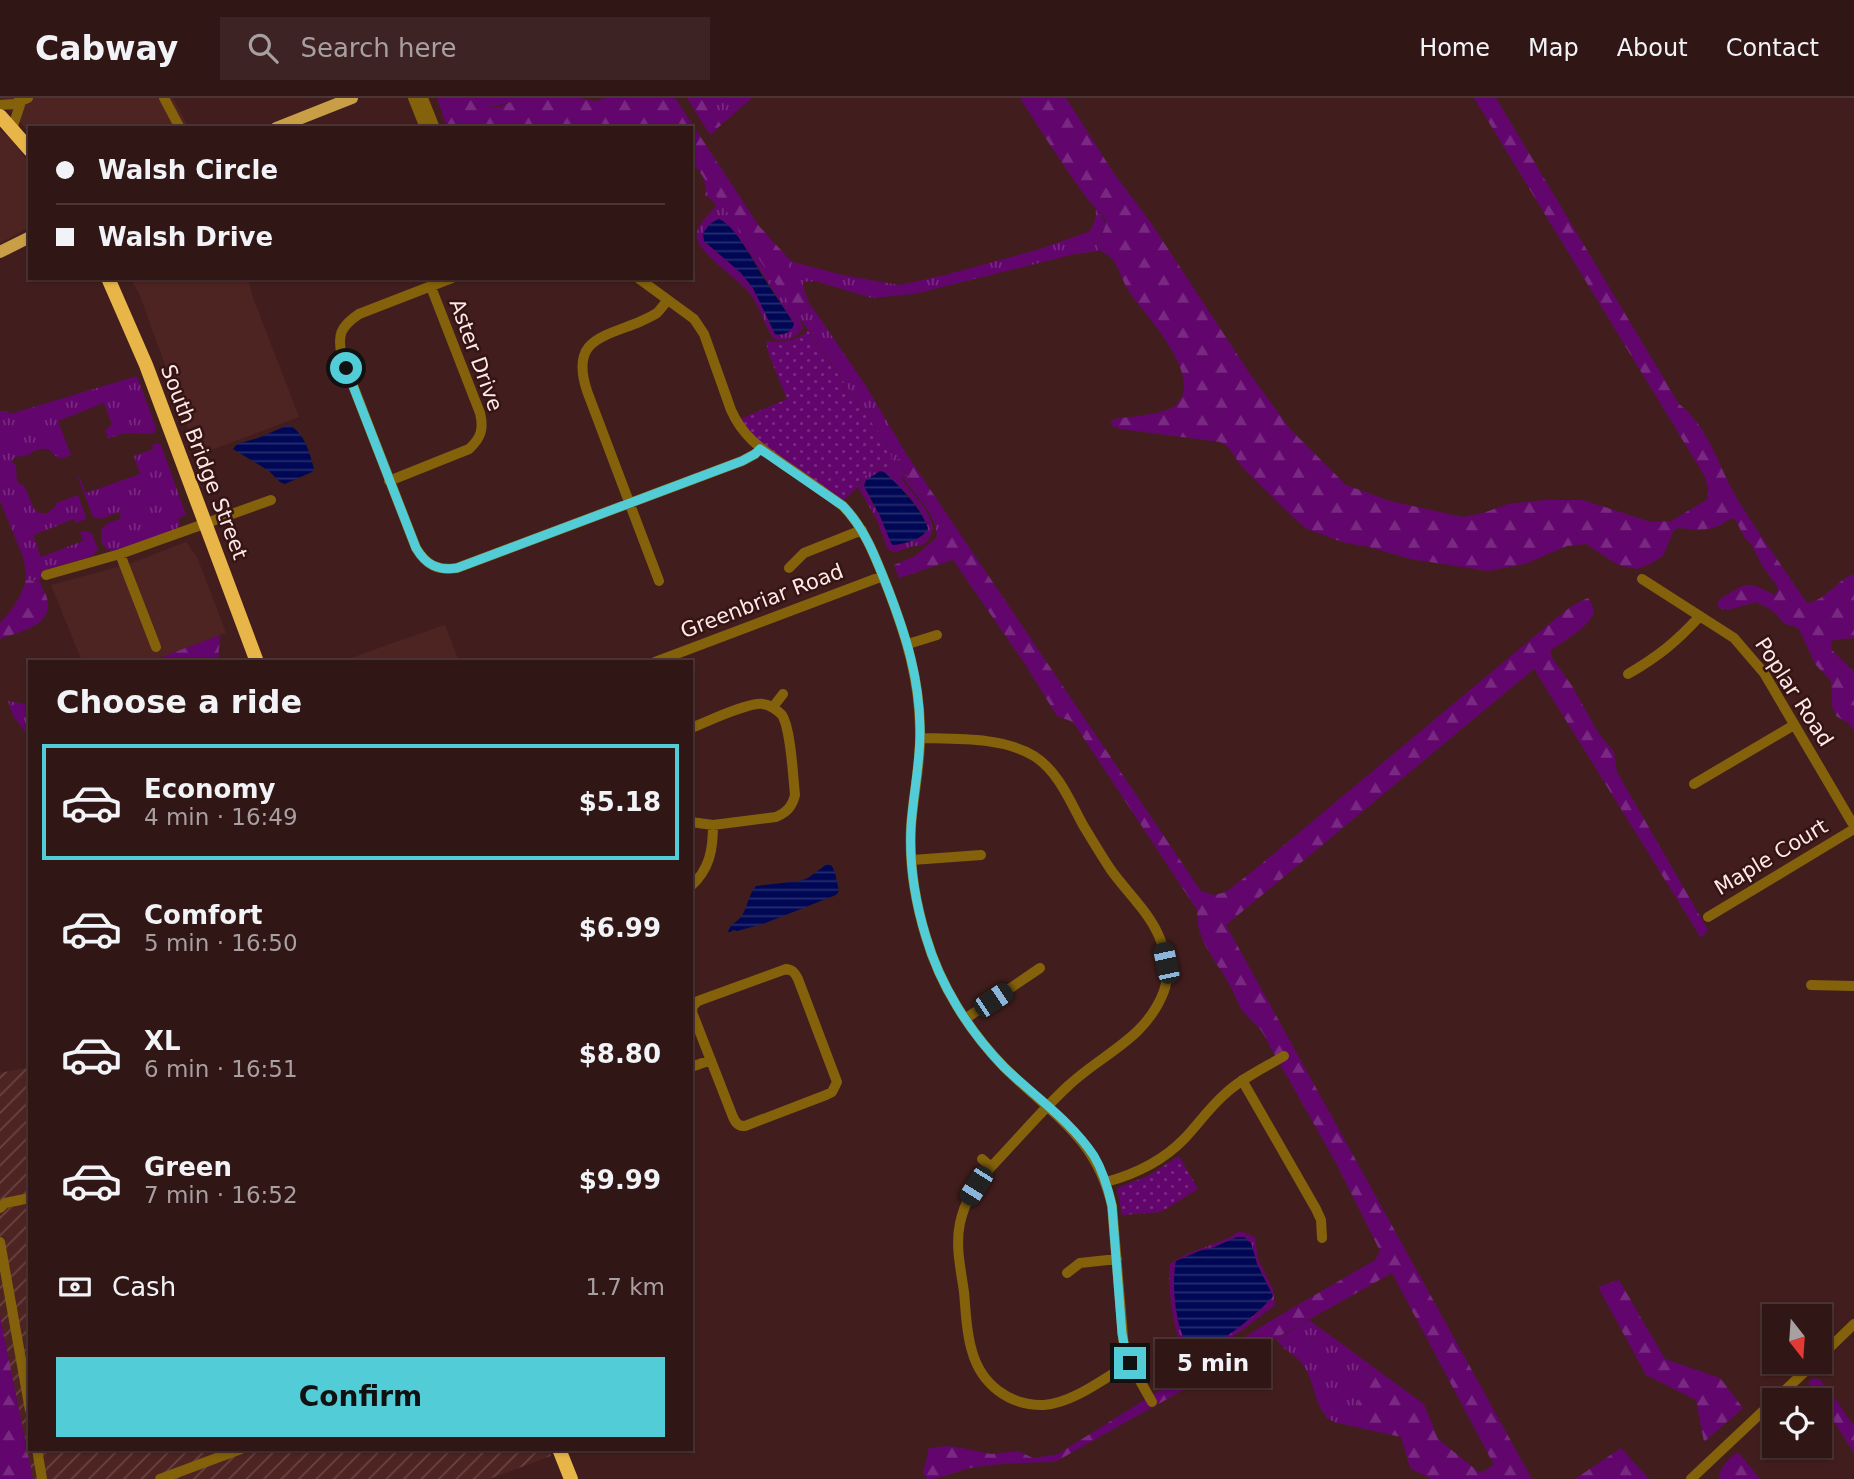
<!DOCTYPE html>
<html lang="en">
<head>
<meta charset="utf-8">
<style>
	body { margin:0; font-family:"DejaVu Sans",sans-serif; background:#3d2323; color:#f1f3f6; height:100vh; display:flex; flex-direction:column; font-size:26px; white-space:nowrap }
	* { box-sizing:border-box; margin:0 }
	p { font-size:23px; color:#a89fa1 }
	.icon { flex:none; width:38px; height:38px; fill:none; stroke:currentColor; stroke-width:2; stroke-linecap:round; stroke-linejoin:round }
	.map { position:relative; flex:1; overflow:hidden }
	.details { position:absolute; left:28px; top:562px; width:665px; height:791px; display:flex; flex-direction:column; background:#311616; border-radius:0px; box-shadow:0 2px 5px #0004,0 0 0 2px #4c3535 }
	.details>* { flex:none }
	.guide { position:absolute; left:28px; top:28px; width:665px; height:154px; border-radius:0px; box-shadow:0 2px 5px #0004,0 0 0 2px #4c3535; display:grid; align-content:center; height:154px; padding:0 28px; background:#311616 }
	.needle { width:46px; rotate:163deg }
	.tools { position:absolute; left:1762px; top:1206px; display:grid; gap:14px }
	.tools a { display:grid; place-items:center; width:70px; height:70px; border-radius:0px; background:#311616; box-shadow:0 2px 5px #0004,0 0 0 2px #4c3535; font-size:35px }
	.end { position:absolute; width:32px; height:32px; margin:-16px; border:9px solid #52ccd6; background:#111; box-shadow:0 0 0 4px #111 }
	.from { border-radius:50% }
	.bubble { position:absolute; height:49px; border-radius:0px; background:#311616; box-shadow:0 2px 5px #0004,0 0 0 2px #4c3535; font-size:23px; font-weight:800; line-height:49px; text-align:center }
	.car { position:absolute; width:21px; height:42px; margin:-21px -10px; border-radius:9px; box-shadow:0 0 5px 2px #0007; background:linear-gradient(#222 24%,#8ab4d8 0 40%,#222 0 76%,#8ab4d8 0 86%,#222 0) }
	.guide b { display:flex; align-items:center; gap:24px; height:66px; font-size:26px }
	.guide b+b { border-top:2px solid #4c3535 }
	.guide i { width:18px; height:18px; background:#f1f3f6 }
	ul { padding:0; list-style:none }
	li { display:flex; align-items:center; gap:21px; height:116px; margin:0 14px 10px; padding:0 14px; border:4px solid transparent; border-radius:0px }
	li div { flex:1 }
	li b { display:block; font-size:26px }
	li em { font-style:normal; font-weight:800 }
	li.active { border-color:#52ccd6 }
	li>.icon { width:63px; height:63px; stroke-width:1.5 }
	h2 { padding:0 28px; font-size:32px; line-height:84px }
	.pay { display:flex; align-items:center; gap:18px; height:77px; padding:0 28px; font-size:26px }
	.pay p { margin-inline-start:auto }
	.primary-button { display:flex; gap:14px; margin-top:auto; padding:14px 28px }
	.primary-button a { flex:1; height:80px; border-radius:0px; background:#52ccd6; color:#111; font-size:28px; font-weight:800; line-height:80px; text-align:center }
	header { display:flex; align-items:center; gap:42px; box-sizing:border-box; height:98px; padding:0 35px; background:#311616; border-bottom:2px solid #4c3535 }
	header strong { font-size:33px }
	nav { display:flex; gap:38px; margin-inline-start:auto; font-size:24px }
	.search { width:490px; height:63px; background:#3d2323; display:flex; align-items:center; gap:18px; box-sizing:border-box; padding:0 24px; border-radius:0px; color:#a89fa1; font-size:26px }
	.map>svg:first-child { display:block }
	.built { fill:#4e2422 }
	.industrial { fill:url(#industrial-furrows) }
	.grass { fill:url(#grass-tufts); fill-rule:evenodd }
	.forest { fill:url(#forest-firs) }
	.park { fill:url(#park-dots) }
	.water { fill:url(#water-rules) }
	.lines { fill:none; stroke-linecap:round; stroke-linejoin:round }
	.minor { stroke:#84610b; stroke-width:10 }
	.major { stroke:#c89e47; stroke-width:12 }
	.highway { stroke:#e8b548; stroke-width:14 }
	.route { stroke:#52ccd6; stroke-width:9 }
	.labels { text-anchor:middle; stroke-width:5; stroke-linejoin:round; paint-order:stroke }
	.street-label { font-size:21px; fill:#fde9e7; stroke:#361414 }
</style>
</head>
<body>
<header>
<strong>Cabway</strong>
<div class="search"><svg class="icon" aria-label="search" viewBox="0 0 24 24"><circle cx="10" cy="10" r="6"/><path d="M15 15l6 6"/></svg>Search here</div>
<nav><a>Home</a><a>Map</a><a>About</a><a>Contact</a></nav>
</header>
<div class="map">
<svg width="1854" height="1381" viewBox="0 0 1854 1381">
	<defs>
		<pattern id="industrial-furrows" width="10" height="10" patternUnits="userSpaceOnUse" patternTransform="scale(1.75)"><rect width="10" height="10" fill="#4e2422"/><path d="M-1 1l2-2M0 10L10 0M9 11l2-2" fill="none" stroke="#684442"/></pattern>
		<pattern id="grass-tufts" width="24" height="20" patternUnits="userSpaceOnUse" patternTransform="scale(1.75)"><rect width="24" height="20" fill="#62056c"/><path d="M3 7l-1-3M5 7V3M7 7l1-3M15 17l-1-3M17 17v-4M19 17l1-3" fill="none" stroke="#792981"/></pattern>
		<pattern id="forest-firs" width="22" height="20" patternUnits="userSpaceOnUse" patternTransform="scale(1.75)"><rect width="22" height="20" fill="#62056c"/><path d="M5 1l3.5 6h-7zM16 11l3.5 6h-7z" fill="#792981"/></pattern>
		<pattern id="park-dots" width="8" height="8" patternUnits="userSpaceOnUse" patternTransform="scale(1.75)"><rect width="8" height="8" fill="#62056c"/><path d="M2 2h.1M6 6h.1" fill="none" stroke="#792981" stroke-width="1.8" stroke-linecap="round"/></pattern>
		<pattern id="water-rules" width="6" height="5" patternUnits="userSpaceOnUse" patternTransform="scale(1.75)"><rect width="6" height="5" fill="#000855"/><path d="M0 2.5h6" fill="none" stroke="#262c6d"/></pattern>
	</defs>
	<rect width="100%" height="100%" fill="#411e1d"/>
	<!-- built -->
	<path class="built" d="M 0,0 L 173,0 L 189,30 L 30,30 L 30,37 L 19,22 L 0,4 Z
		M 0,32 L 11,41 L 30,66 L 30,129 L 0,145 Z
		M 130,180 L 248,180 L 252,197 L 299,319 L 198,357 L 139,195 Z
		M 186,444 L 197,459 L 226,535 L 151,563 L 82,563 L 51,487 L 132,465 Z
		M 445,527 L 459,563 L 343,563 L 387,547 Z"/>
	<!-- industrial -->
	<path class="industrial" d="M 30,969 L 30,1351 L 549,1351 L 551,1358 L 489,1381 L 33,1381 L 0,1218 L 0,975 Z"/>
	<!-- grass -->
	<path class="grass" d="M 468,0 L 519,0 C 501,8 484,15 468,0 Z
		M 703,0 L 752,0 L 721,27 Z
		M 702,77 L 797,214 L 809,209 L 788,169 L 789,161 L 793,164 L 843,177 L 899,187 L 945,177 L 1040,151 L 1090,133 L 1095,122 L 1096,111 C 1113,130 1102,128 1097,149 L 1099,153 L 1075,156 L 914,196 L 872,200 L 815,183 L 803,184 L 803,188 L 808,203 L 864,285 L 907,357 L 897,363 L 952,442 L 937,439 C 936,414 915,398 902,378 L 901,380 C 911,395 944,423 928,442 C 923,448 921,448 914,448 C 907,449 900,454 893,454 L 887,450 L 877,422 L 858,389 C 859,382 868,371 877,369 C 882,367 889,370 894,372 L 889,350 L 799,219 L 803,230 C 796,240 784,246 773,240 C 764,226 760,209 750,196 C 738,180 700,157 697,140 C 695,126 709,118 716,108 L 713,103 L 705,97 L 705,87 ZM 730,130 L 739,144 L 750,156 L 794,226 C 789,233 784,238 775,236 L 753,190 L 741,175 ZM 884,374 C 900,389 923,409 928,432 C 920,442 903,448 891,445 L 880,418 L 870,401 Z
		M 137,278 L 156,330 L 154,335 C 146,337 139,335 131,335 C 123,335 116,338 108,340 L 105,332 L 112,327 L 104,305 L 58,323 L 71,357 L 60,361 L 53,356 L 49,351 C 42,351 34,351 29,357 L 16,359 L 13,361 L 12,364 L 16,367 C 17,374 15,379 19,386 L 24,387 L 34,411 L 40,415 L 47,415 L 55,409 L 56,405 L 78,397 L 86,419 L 86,421 L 76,425 L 74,421 L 33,437 L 41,459 L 83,443 L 80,434 L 86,433 L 92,436 L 98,451 L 93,458 L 44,472 L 39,483 L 26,482 L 26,473 L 22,456 L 0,403 L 0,313 L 7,313 L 10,316 Z
		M 157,345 L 161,347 L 186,417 L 178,420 L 180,428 C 159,441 135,446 112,453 C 101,450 100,441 102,431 L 109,424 L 121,421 L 119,414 L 101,421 L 93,419 L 78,380 L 79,379 L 86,395 L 140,376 L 134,358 L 153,351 L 152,347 Z
		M 8,603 L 30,607 L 30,640 L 13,618 Z
		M 1240,1133 L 1255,1139 L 1258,1161 L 1273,1192 L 1275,1207 L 1244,1231 L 1201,1260 C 1196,1260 1195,1261 1190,1258 C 1173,1246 1167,1185 1170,1166 C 1191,1150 1219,1148 1240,1133 ZM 1237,1139 L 1251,1145 L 1257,1166 L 1272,1198 L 1257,1214 L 1197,1254 C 1173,1246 1177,1185 1176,1163 L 1199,1153 L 1212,1150 Z
		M 1309,1222 L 1372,1268 L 1360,1295 L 1356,1318 L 1351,1328 C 1345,1326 1335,1325 1330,1322 C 1314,1309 1315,1283 1303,1267 C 1295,1256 1285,1254 1276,1241 Z"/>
	<!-- forest -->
	<path class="forest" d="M 437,0 L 468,0 L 478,7 L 489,9 L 500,9 L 519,0 L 580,0 L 595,3 L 606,0 L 675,0 L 759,128 L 789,161 L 789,169 L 809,210 L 796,215 L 691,61 L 691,30 L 447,30 Z
		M 687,0 L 703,0 L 721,27 L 710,37 Z
		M 1020,0 L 1066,0 L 1113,74 L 1151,125 L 1250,276 L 1290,331 L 1346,387 L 1390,403 L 1463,419 L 1483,415 L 1508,406 L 1544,402 L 1583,402 L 1651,424 L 1671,423 L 1708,401 L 1708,389 L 1704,377 L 1474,0 L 1496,0 L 1679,306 C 1708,328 1718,367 1735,397 C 1757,434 1783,469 1807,505 C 1826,503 1836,482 1854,476 L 1854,540 L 1833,542 L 1831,547 L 1832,552 L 1854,574 L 1854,633 L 1848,625 L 1836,618 L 1832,608 L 1831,583 L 1815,566 L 1799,531 L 1794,528 C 1783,528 1782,521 1774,514 C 1769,510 1762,507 1756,504 L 1728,512 L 1719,510 L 1717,505 L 1720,501 C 1748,485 1745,481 1774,497 L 1778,493 L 1777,488 L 1763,469 L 1751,446 L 1745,440 L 1736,423 L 1732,420 C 1726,422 1723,427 1716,429 C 1704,433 1691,431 1679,430 L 1674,432 L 1663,458 L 1650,466 L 1637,471 L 1618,467 L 1586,446 L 1567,448 L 1525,466 L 1488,473 L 1410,461 L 1369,449 L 1345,445 L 1307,431 L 1296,422 L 1242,369 L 1228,349 L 1220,344 L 1120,331 L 1111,327 L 1111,323 L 1115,321 C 1131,318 1166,317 1177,306 C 1204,278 1146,218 1130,195 C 1123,185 1119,170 1113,162 C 1109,156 1101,155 1097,149 C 1098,143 1107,128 1106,123 C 1105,119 1092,106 1088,102 C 1064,69 1042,35 1020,0 Z
		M 907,357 L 1201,793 L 1214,797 L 1226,794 L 1254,772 L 1554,522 L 1573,507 L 1588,500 C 1591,505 1595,510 1593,516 C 1588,530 1562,544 1550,553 L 1553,561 L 1572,588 L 1599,636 L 1614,654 L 1617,674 L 1708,832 L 1701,840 L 1534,571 L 1226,827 L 1532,1381 L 1431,1381 L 1410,1370 L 1401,1339 L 1351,1328 L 1356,1318 L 1360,1295 L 1372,1268 L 1424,1306 L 1438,1341 L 1480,1375 L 1494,1367 L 1392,1175 L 1055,1364 C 1027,1365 998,1365 970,1370 C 956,1373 942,1381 927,1381 L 923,1375 L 929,1350 L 948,1348 L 962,1350 L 991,1356 L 1018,1353 L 1033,1360 L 1058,1356 L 1272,1222 L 1375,1162 L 1380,1153 L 1336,1065 L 1268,945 C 1261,928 1255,928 1245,916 C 1238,908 1235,896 1229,886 C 1215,861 1196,843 1197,812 L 1073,624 L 1057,618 L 1025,566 L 953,462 L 899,480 L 894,467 L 915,458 L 937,439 L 951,441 L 897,362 Z
		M 26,482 L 39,483 C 43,491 49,500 48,509 C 47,529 15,535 0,541 L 0,525 C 12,512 21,499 26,482 Z
		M 220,537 L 218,563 L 151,563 Z
		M 1619,1182 L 1665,1261 L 1720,1280 L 1743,1310 L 1704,1344 L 1696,1302 L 1646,1277 L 1598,1189 Z
		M 0,1218 L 33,1381 L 0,1381 Z
		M 1813,1280 L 1819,1281 L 1827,1289 L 1854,1328 L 1854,1355 L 1820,1302 L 1810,1291 L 1809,1283 Z
		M 1621,1350 L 1649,1381 L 1575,1381 Z
		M 1738,1354 L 1760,1381 L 1720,1381 L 1719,1378 C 1722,1367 1729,1360 1738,1354 Z"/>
	<!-- park -->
	<path class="park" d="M 808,233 L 889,350 L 894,372 L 881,368 L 876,369 L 859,383 L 858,389 L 844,402 C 816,387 756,347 740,321 L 787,301 L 769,257 L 766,243 C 783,246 794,243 808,233 Z
		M 1179,1058 L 1198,1091 L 1161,1114 L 1122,1117 L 1117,1090 L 1148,1078 Z"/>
	<!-- water -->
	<path class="water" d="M 719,121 C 733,126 752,160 760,174 C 771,192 783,208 794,226 C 792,234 783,238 775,236 L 753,190 L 741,175 L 704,143 L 703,136 C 706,129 711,124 719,121 Z
		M 286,328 L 291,328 C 305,337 310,355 314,371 L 312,374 L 285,386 L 280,384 L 269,373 L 233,351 L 237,346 L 258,340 Z
		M 880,373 L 884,374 C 901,390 919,407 928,430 C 924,441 905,446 893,447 L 891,445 L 880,418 L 864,388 L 866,382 Z
		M 827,766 L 832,768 L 835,775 L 839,793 L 836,797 L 763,826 L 737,833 L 734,832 L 728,835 C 730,824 738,825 743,816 C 748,806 749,796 756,788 L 799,783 L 808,780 Z
		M 1237,1139 L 1244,1139 L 1251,1145 L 1257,1166 L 1273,1198 C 1260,1214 1213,1253 1194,1254 C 1175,1240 1171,1184 1176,1163 L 1199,1153 L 1212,1150 Z"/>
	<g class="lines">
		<!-- minor -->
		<path class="minor" d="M 164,0 L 180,30
			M 413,0 L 425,30
			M 423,0 L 435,30
			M 0,7 L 14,6 L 28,0
			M 12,31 L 21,4
			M 452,180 L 359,216 C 340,229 337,237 342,259 L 416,450 C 426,467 438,473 457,470 L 742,363 L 755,356 L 760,351
			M 638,180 L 694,221 L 704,236 L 731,312 C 744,341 763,352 789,370 C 807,382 825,395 843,408 C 866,432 876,461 888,491 C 906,538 920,583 920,634 C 921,666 913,697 911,729 C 909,766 915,803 926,839 C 940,887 969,933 1004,969 C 1051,1016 1096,1038 1112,1108 L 1124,1250 L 1130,1265 L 1152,1304
			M 389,383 L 469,351 C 481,340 484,331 480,315 L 431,189
			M 120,456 L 156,549
			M 789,470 L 804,455 L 862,432
			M 46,477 L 120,456 L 271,402
			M 1642,481 L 1734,540 L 1764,575 L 1854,728
			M 659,483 L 587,293 C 571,244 598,240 637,225 C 643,222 651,219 657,215 C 661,211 664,206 668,202
			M 908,546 L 937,537
			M 655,564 L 883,478
			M 1628,576 C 1659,558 1676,544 1700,518
			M 773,609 L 783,596
			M 691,630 C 707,624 748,604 763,606 C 770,607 777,612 782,617 C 791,631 793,679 795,697 C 792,709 787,714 776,719 L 713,727 L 691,724
			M 920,640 C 957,641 1003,639 1034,658 C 1058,673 1070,703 1083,727 C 1092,742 1101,757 1111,772 C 1126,793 1147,812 1158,836 C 1165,851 1170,877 1164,893 C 1146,941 1103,955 1068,988 C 1041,1013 1017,1042 991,1069 C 976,1086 965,1102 960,1125 C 955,1148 961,1172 964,1194 C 966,1214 966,1234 972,1253 C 981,1286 1009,1308 1044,1307 C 1073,1305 1105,1280 1130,1265
			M 1694,686 L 1794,627
			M 912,762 L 981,757
			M 691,788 C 710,771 713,751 713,727
			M 1708,819 L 1854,731
			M 786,871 C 793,872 795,875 798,881 L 837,984 L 832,994 L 826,997 L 745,1028 C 739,1028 736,1026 733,1019 L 692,914 L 693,908 L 698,903 Z
			M 1811,887 L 1854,888
			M 965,921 L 1040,870
			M 691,969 L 711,962
			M 1242,982 L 1316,1111 L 1321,1122 L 1322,1140
			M 982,1061 L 991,1069
			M 1106,1084 C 1136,1076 1163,1063 1185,1040 C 1199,1025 1210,1009 1225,996 C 1242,980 1264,970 1284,958
			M 0,1110 L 5,1105 L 30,1100
			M 0,1144 L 30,1312
			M 1067,1175 L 1080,1165 L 1117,1161
			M 1820,1259 L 1854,1226
			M 37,1351 L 42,1381
			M 160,1381 L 241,1351
			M 1691,1381 L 1815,1264"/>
		<!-- major -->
		<path class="major" d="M 276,30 L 352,0
			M 0,154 L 30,139"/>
		<!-- highway -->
		<path class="highway" d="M 0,18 L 30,52
			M 108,180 L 146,267 L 257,564
			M 559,1351 L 571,1381"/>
	</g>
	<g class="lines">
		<!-- route -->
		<path class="route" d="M 346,270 L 416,450 C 426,467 438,473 457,470 L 742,363 L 755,356 L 760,351 L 843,408 C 866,432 876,461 888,491 C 906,538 919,578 920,629 C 921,662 913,696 911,729 C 909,766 915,803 926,839 C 940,887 969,933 1004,969 C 1034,998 1071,1023 1094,1058 C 1103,1073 1108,1090 1112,1108 L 1122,1236 L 1125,1250 L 1130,1265"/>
	</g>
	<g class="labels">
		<!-- street labels -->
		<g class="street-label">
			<text transform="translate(476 257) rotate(70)" y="7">Aster Drive</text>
			<text transform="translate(204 364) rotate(69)" y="7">South Bridge Street</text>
			<text transform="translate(762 503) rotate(-21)" y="7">Greenbriar Road</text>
			<text transform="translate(1794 594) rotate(57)" y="7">Poplar Road</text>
			<text transform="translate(1771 759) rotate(-31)" y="7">Maple Court</text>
		</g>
	</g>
</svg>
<div class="tools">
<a><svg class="needle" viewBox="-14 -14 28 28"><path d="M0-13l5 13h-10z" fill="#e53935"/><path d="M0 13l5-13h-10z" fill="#a89fa1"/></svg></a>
<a><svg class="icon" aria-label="locate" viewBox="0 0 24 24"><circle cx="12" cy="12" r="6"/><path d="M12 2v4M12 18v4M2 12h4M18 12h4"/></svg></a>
</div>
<i class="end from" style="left:346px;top:270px"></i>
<i class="end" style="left:1130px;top:1265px"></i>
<div class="bubble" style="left:1155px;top:1241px;width:116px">5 min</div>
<i class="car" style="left:1166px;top:865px;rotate:348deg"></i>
<i class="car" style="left:993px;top:902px;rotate:56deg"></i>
<i class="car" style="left:976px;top:1088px;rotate:212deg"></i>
<div class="guide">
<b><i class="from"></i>Walsh Circle</b>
<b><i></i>Walsh Drive</b>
</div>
<section class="details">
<h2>Choose a ride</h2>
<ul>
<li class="active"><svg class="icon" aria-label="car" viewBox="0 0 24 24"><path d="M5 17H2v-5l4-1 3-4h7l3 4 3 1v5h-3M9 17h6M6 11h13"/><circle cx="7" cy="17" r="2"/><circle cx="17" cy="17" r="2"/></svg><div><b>Economy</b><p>4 min · 16:49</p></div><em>$5.18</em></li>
<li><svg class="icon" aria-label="car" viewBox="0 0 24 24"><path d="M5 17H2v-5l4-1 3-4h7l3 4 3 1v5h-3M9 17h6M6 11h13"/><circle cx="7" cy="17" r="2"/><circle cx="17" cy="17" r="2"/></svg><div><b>Comfort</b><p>5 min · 16:50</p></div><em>$6.99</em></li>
<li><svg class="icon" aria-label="car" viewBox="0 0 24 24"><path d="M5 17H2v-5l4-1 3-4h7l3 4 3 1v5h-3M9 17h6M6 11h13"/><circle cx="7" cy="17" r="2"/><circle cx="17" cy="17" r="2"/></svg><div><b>XL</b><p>6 min · 16:51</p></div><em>$8.80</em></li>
<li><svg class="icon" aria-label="car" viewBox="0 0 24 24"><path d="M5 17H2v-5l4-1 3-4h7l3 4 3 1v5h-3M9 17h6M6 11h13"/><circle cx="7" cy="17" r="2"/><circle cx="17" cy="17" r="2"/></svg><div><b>Green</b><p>7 min · 16:52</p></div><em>$9.99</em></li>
</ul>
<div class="pay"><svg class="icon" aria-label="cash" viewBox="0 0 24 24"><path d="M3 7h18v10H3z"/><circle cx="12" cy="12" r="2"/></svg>Cash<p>1.7 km</p></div>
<div class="primary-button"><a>Confirm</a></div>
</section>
</div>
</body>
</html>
